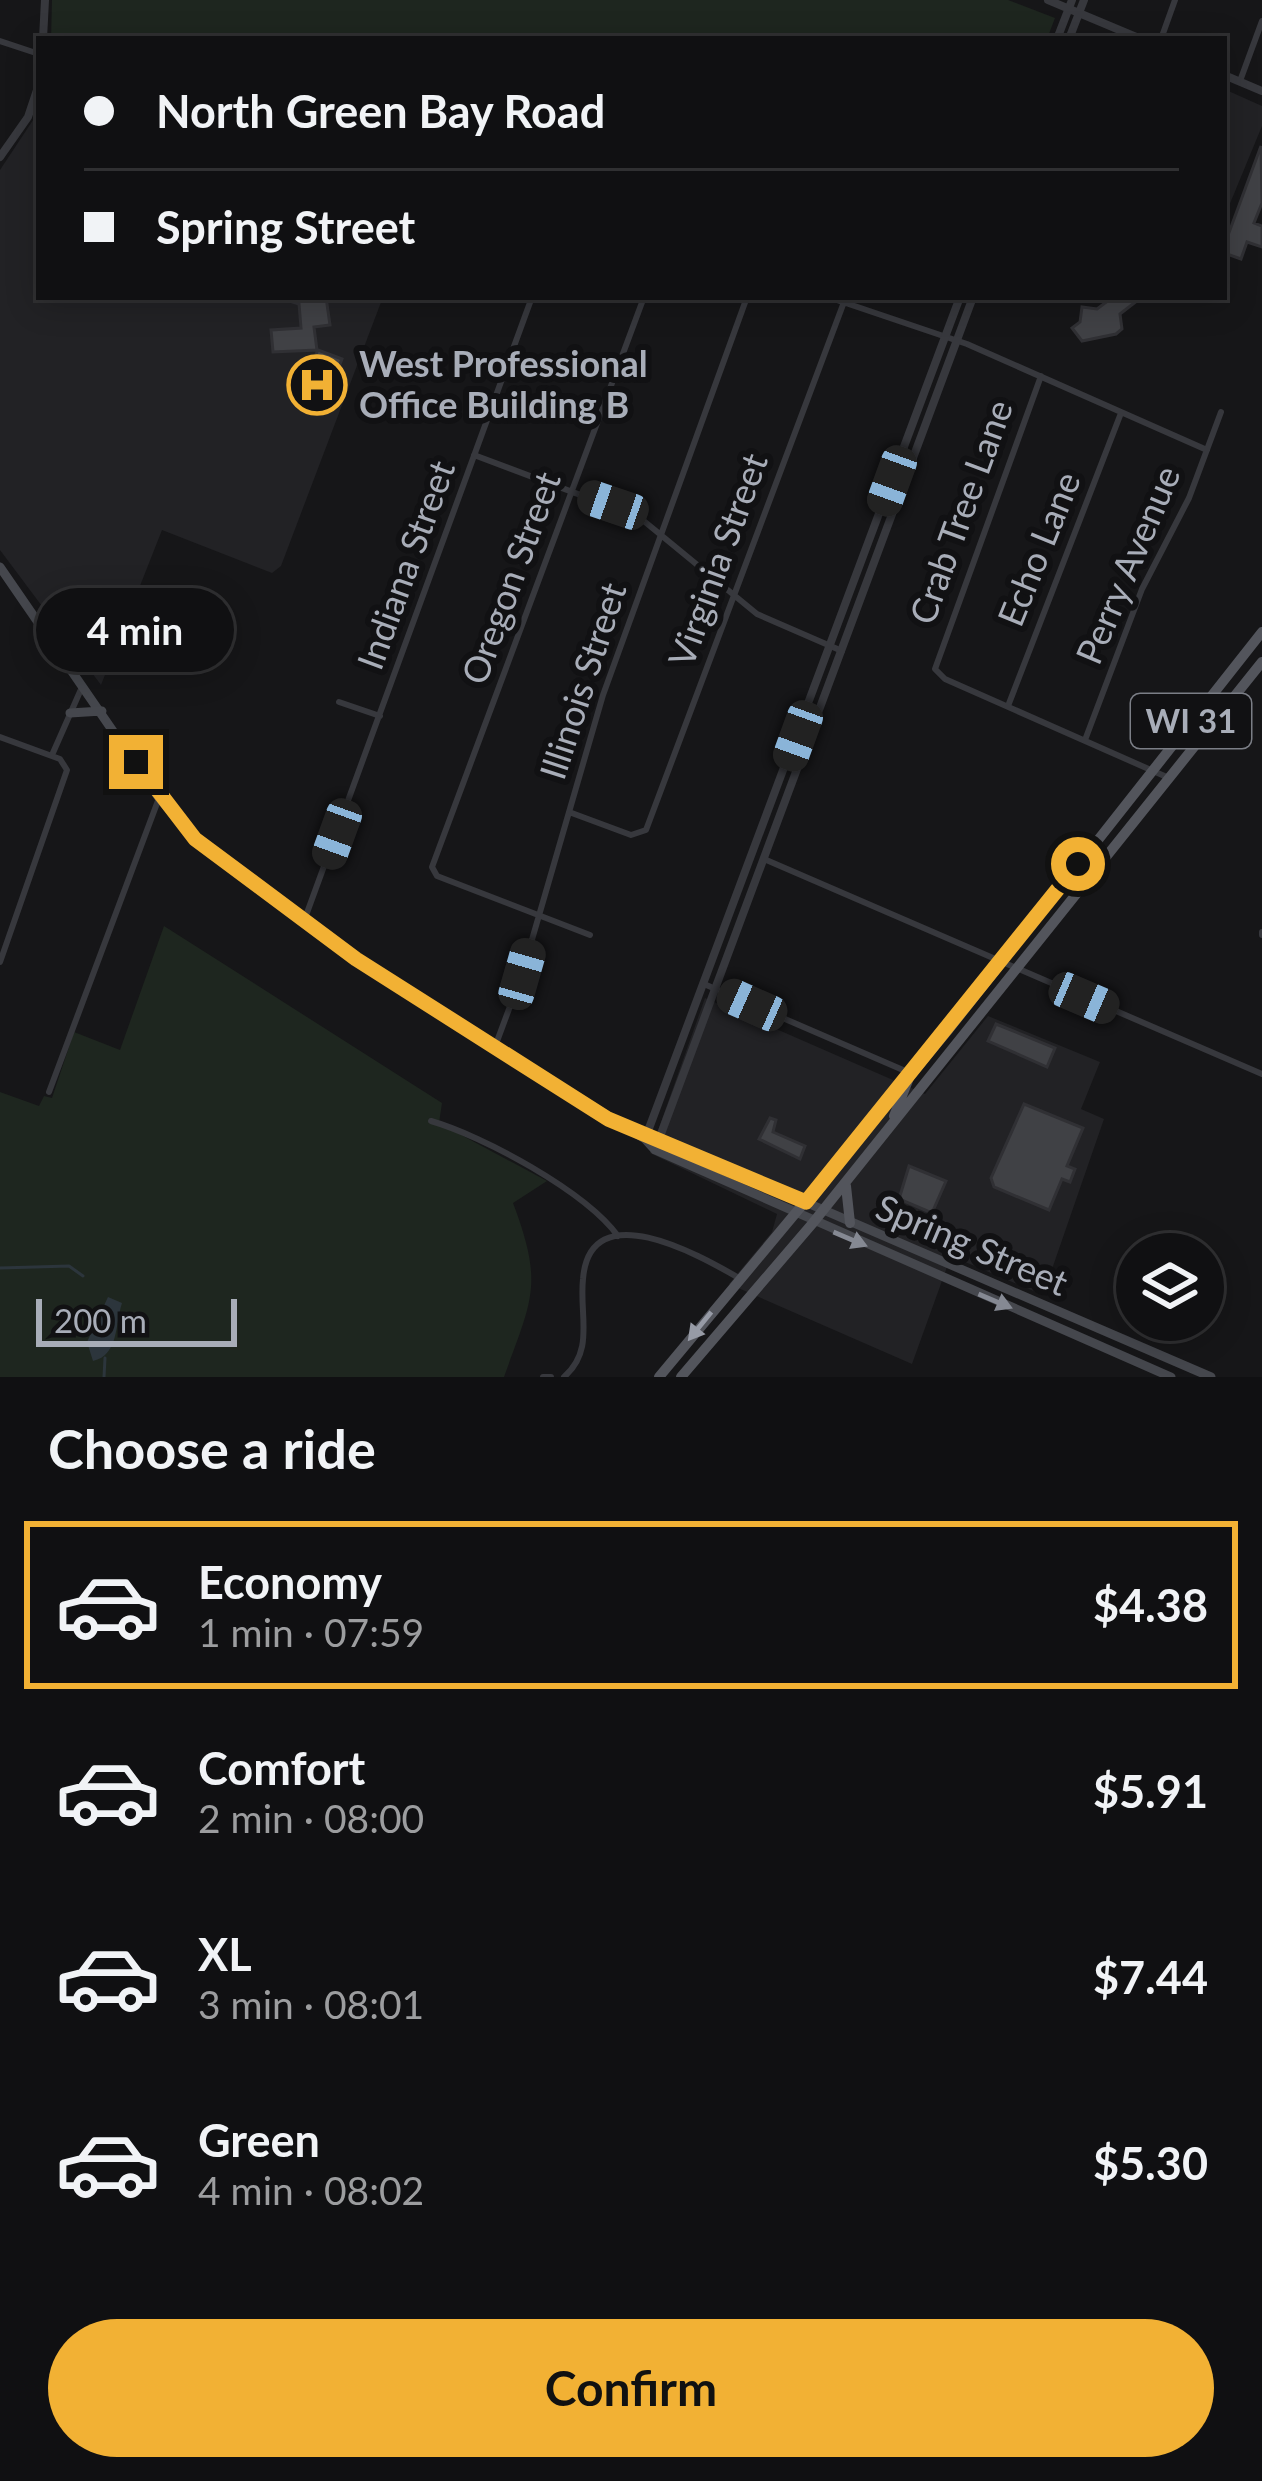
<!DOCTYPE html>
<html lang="en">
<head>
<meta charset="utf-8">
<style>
	body { margin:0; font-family:Lato,sans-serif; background:#1e1e20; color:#f1f3f6; height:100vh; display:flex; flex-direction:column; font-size:45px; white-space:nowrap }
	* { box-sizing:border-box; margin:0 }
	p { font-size:39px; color:#9c9d9f }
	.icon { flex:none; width:66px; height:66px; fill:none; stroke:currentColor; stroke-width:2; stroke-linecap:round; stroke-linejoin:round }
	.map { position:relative; height:1377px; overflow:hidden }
	.panel { display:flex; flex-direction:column; background:#101012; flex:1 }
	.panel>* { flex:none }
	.guide { position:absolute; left:36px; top:36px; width:1191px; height:264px; border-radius:0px; box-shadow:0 6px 30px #0003,0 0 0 3px #303032; display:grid; align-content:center; height:264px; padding:0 48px; background:#101012 }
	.fabs { position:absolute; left:1116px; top:1233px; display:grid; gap:24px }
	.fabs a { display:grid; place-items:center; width:108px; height:108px; border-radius:50%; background:#101012; box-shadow:0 6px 30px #0003,0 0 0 3px #303032; font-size:60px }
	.scale { position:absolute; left:36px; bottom:30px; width:201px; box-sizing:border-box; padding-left:12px; border:6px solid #a8adb8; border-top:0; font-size:33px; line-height:42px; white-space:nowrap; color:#a8adb8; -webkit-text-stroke:9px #111113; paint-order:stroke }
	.end { position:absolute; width:54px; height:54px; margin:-27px; border:15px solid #f2b134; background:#111; box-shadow:0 0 0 6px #111 }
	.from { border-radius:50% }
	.bubble { position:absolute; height:84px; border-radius:42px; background:#101012; box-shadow:0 6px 30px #0003,0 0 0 3px #303032; font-size:39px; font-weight:700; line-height:84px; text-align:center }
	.car { position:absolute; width:36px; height:72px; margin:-36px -18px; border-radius:15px; box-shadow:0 0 9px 3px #0007; background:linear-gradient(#222 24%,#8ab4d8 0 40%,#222 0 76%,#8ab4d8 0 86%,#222 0) }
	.guide b { display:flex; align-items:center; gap:42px; height:114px; font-size:45px }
	.guide b+b { border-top:3px solid #303032 }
	.guide i { width:30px; height:30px; background:#f1f3f6 }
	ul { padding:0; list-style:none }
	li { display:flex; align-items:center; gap:36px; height:168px; margin:0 24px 18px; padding:0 24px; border:6px solid transparent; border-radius:0px }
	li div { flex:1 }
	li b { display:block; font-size:45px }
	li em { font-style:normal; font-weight:700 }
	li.current { border-color:#f2b134 }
	li>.icon { width:108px; height:108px; stroke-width:1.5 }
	h2 { padding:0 48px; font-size:54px; line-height:144px }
	.action { display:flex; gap:24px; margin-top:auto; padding:24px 48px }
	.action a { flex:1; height:138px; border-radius:72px; background:#f2b134; color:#111; font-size:48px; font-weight:700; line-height:138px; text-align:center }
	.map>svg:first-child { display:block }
	.built { fill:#222225 }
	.green { fill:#1e261f }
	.water { fill:#2c353c }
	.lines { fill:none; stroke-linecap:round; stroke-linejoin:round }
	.stream { stroke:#2c353c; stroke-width:3 }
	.building { fill:#404145; stroke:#303034; stroke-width:3 }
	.minor { stroke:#37383d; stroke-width:6 }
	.tertiary { stroke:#37383d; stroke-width:8 }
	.secondary { stroke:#45474d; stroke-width:9 }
	.primary { stroke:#53555c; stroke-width:10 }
	.oneway { fill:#858993 }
	.oneway2 { fill:#979ba6 }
	.route { stroke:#f2b134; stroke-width:15 }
	.labels { text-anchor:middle; stroke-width:12; stroke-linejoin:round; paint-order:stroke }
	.shield { fill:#111113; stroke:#7b7e86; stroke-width:3 }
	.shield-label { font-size:33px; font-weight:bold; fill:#a8adb8 }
	.poi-label { font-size:36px; font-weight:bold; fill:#a8adb8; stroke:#111113; text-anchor:start }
	.street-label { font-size:36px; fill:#a8adb8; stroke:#111113 }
</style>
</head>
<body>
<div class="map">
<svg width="1262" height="1377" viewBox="0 0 1262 1377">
	<rect width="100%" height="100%" fill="#161618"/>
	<!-- built -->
	<path class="built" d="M 1224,89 L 1262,106 L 1262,126 L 1224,218 Z
		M 39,111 L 39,297 L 383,297 L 281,566 L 272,573 L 162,530 L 101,685 L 0,550 L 0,170 Z
		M 705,998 L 925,1094 L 988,1016 L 1100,1062 L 1081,1109 L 1104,1119 L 1043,1295 L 951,1256 L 912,1364 L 729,1284 L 772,1232 L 777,1214 L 650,1153 Z"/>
	<!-- green -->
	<path class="green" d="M 52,0 L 1008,0 L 1055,18 L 1047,39 L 51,39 Z
		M 164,926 L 442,1103 L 439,1123 L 547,1181 L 513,1203 C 544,1285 532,1299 504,1377 L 0,1377 L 0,1092 L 39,1106 L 44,1096 L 52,1098 L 74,1032 L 120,1050 Z"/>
	<!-- water -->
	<path class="water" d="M 108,1297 L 122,1303 C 115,1324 119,1355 93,1361 L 87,1342 Z"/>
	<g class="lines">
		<!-- stream -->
		<path class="stream" d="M 0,1268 L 69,1266 L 83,1276
			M 104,1377 L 105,1358"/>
	</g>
	<!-- building -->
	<path class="building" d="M 1261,146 L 1262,203 L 1254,223 L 1262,226 L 1262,247 L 1247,242 L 1241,259 L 1224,253 L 1224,246 Z
		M 277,297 L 326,297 L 330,325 L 314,327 L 317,350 L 273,352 L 271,330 L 301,328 L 299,304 Z
		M 1113,297 L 1142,297 L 1120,314 L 1122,329 L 1116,334 L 1082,341 L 1072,328 L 1080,322 L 1082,307 L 1097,309 Z
		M 318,350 L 342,359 L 325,405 L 298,395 Z
		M 996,1024 L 1055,1048 L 1047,1067 L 988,1041 Z
		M 1024,1104 L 1083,1128 L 1067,1166 L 1075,1169 L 1070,1182 L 1062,1179 L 1049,1210 L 994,1187 L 991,1178 Z
		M 770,1118 L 776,1120 L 773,1132 L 805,1146 L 800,1159 L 759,1139 Z
		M 909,1166 L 946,1181 L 932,1213 L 899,1199 Z"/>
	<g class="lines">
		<!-- minor -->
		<path class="minor" d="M 1161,39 L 1175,0
			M 0,41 L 39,54
			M 1240,81 L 1262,21
			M 828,297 L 967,344 L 1207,450
			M 1041,376 L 935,669 L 945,679 L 1169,778
			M 474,455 L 639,517 L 757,614 L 842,651
			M 339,702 L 380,716
			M 1008,706 L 1121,413
			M 0,737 L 60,759 L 67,770 L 0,962
			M 1085,740 L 1142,589 L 1189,498 L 1221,412
			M 52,755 L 82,687
			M 569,812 L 631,835 L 646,830 L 844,302
			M 764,859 L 1262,1074
			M 304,921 L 532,297
			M 1262,932 L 1262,935
			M 590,935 L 437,876 L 432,867 L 644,297
			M 704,984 L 910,1073
			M 496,1044 L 522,974 L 603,695 L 747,297
			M 49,1092 L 159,798
			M 431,1121 C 483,1136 585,1191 618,1236
			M 543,1377 L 551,1377
			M 564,1377 C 595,1350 579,1315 583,1279 C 590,1192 702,1257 739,1278"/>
		<!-- tertiary -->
		<path class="tertiary" d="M 1048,0 L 1141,39
			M 43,39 L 45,0
			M 1057,39 L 1072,0
			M 1069,39 L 1084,0
			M 1224,75 L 1262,91
			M 0,157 L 28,117 L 39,84
			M 645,1139 L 960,297
			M 655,1150 L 973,297"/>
		<!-- secondary -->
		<path class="secondary" d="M 0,567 L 159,798 L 195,839 L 356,959 L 645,1139 L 655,1150 L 1171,1377
			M 47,623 L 76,640 L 88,637 L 105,618
			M 70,713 L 102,711
			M 645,1139 L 659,1139 L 1211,1377"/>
		<!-- primary -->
		<path class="primary" d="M 894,1116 L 909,1078
			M 846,1186 L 850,1223
			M 659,1377 L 949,1029 L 1262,632
			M 681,1377 L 812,1224 L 1262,662"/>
	</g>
	<!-- one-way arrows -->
	<defs><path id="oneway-solid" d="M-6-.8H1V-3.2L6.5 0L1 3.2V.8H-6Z" transform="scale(3)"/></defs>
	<g class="oneway">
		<use href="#oneway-solid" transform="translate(850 1239) rotate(23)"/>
		<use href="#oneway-solid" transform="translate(995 1301) rotate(23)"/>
	</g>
	<use class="oneway2" href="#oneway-solid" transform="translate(700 1326) rotate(129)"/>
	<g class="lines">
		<!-- route -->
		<path class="route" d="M 136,762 L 195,839 L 356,959 L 608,1119 L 806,1202 L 1078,864"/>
	</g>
	<!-- icons -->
	<defs>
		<g id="hospital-ring" transform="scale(3)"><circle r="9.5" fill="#111113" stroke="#f2b134" stroke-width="1.5"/><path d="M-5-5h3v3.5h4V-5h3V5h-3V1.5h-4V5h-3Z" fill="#f2b134"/></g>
	</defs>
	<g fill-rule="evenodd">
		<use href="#hospital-ring" x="317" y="385"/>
	</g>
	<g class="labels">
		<!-- shield labels -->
		<rect class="shield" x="1131" y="694" width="120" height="54" rx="9"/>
		<g class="shield-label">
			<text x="1191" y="733">WI 31</text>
		</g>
		<!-- poi labels -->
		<g class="poi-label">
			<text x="359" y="377">West Professional<tspan x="359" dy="41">Office Building B</tspan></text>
		</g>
		<!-- street labels -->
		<g class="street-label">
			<text transform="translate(961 512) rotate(-70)" y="13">Crab Tree Lane</text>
			<text transform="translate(1039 549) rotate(-68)" y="13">Echo Lane</text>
			<text transform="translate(718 560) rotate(-70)" y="13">Virginia Street</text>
			<text transform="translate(406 565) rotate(-70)" y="13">Indiana Street</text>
			<text transform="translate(1128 565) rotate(-67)" y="13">Perry Avenue</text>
			<text transform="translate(511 578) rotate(-70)" y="13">Oregon Street</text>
			<text transform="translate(583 681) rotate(-72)" y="13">Illinois Street</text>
			<text transform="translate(972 1245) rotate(23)" y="13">Spring Street</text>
		</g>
	</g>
</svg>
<div class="fabs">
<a><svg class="icon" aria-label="layers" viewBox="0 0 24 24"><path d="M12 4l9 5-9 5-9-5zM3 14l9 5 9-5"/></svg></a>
</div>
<div class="scale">200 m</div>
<i class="end from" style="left:1078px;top:864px"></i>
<i class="end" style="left:136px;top:762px"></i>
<div class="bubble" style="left:36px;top:588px;width:198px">4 min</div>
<i class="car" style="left:892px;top:481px;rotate:200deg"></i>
<i class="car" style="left:613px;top:505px;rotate:289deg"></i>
<i class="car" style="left:798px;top:736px;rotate:200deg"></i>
<i class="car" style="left:337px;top:834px;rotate:200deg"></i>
<i class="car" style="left:522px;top:974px;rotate:16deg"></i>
<i class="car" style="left:1084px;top:998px;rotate:113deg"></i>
<i class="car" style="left:752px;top:1005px;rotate:294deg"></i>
<div class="guide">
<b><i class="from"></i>North Green Bay Road</b>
<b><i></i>Spring Street</b>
</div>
</div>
<section class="panel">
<h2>Choose a ride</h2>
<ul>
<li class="current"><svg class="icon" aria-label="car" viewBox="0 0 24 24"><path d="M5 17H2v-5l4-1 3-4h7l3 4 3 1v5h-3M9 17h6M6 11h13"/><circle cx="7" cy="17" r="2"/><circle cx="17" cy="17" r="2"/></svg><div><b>Economy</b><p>1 min · 07:59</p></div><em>$4.38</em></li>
<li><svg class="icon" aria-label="car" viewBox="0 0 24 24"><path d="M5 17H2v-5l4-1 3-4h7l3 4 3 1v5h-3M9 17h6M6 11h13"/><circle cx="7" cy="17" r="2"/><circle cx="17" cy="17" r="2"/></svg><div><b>Comfort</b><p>2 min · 08:00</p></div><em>$5.91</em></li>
<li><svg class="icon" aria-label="car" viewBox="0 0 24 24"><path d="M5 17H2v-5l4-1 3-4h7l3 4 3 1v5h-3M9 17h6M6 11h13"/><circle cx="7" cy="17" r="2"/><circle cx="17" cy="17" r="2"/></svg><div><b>XL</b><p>3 min · 08:01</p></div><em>$7.44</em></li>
<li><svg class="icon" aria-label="car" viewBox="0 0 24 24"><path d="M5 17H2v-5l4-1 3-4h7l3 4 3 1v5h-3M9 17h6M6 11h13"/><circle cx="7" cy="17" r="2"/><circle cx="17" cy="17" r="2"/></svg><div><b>Green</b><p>4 min · 08:02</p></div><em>$5.30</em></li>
</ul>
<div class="action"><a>Confirm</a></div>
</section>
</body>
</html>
